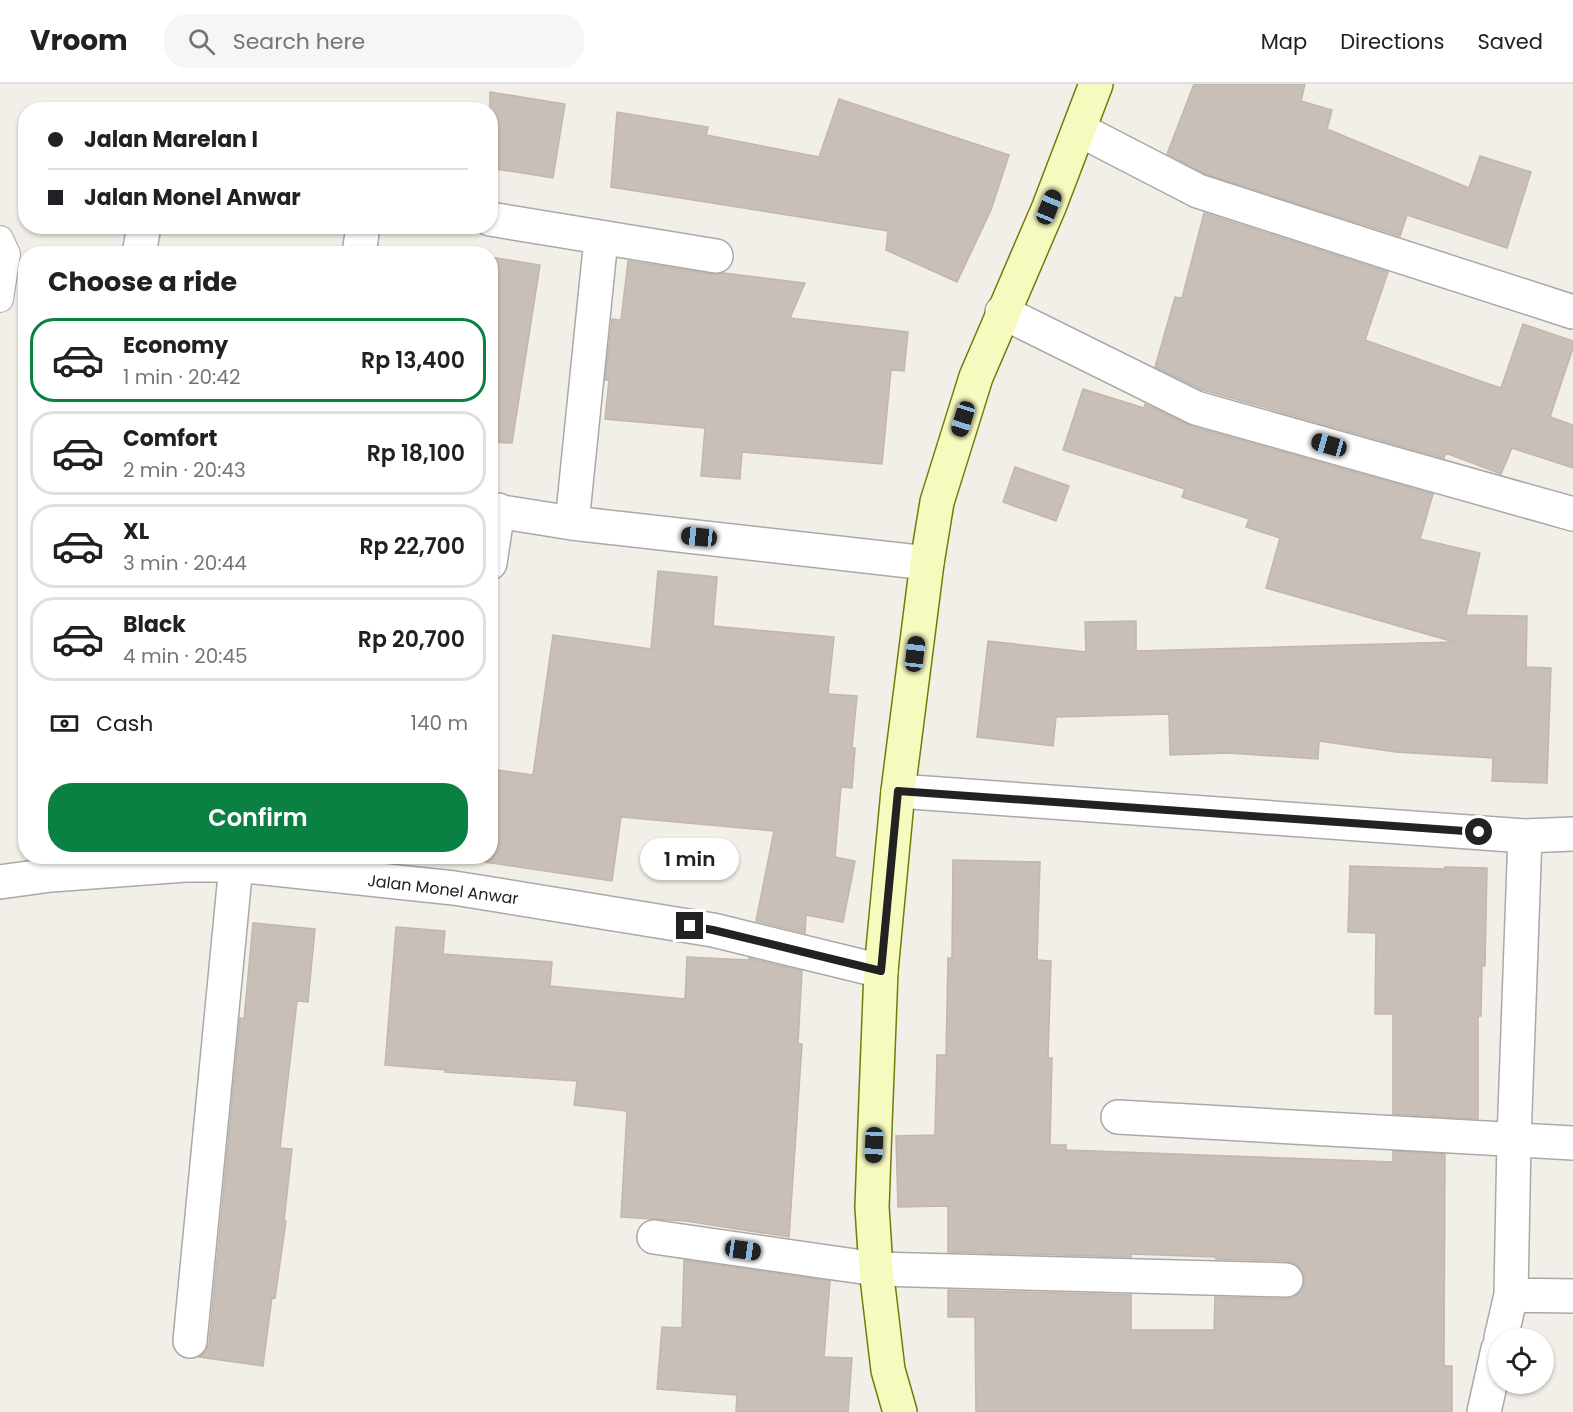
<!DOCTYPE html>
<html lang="en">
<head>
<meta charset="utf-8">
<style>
	body { margin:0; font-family:Poppins,sans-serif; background:#f6f6f6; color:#202124; height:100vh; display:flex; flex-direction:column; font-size:22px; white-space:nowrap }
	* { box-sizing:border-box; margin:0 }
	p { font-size:20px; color:#757577 }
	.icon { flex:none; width:33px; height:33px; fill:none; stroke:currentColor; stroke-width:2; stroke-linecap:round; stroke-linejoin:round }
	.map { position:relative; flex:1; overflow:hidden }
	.drawer { position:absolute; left:18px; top:162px; width:480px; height:618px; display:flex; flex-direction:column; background:#fff; border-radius:24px; box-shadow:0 2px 4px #0004 }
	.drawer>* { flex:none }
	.top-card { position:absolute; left:18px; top:18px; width:480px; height:132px; border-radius:24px; box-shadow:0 2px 4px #0004; display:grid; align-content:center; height:132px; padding:0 30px; background:#fff }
	.tools { position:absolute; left:1488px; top:1244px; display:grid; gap:12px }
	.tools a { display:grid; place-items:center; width:66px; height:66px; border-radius:50%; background:#fff; box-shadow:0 2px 4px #0004; font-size:30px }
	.end { position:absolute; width:27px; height:27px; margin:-14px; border:8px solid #222; background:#fff; box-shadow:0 0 0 3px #fff }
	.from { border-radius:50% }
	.bubble { position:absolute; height:42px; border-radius:21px; background:#fff; box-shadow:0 2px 4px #0004; font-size:20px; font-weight:600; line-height:42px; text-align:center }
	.car { position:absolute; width:18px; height:36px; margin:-18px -9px; border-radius:8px; box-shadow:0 0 4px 2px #0007; background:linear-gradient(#222 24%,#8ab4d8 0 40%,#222 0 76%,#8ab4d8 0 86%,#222 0) }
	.top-card b { display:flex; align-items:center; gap:21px; height:57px; font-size:22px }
	.top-card b+b { border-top:2px solid #e0e0e0 }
	.top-card i { width:15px; height:15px; background:#202124 }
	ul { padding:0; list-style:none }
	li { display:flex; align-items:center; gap:18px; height:84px; margin:0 12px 9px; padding:0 18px; border:3px solid #e0e0e0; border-radius:24px }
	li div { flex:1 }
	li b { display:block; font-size:22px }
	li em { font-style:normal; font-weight:600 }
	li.on { border-color:#0b8043 }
	li>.icon { width:54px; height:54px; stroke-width:1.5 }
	h2 { padding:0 30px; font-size:27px; line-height:72px }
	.pay { display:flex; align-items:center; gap:15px; height:66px; padding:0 30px; font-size:22px }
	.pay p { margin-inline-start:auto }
	.button { display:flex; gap:12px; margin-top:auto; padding:12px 30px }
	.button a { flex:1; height:69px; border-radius:24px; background:#0b8043; color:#fff; font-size:24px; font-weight:600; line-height:69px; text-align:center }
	header { display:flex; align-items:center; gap:36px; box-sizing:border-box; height:84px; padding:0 30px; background:#fff; border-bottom:2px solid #e0e0e0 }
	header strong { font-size:28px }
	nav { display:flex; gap:33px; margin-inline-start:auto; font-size:21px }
	.search { width:420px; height:54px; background:#f6f6f6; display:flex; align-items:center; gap:15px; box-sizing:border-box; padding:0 21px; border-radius:24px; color:#757577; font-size:22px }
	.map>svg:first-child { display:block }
	.building { fill:#c7bfb8; stroke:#c4b6ab; stroke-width:1.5 }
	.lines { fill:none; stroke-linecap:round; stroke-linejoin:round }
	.lane-casing { stroke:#a9a9a9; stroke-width:28 }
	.street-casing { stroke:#a9a9a9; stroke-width:36 }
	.secondary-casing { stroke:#707d05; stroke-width:36 }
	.lane { stroke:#fff; stroke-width:26 }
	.street { stroke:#fff; stroke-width:33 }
	.secondary { stroke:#f7fabf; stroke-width:33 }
	.route { stroke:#222; stroke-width:8 }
	.labels { text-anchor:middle; stroke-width:4.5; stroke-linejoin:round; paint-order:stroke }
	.street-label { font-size:16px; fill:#222; stroke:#fff }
</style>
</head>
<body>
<header>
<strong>Vroom</strong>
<div class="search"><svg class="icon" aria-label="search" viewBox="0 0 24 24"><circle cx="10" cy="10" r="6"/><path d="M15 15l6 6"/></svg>Search here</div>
<nav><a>Map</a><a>Directions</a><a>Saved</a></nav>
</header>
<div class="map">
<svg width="1573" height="1328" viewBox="0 0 1573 1328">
	<rect width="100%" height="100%" fill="#f2efe9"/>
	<!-- building -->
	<path class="building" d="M 1194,0 L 1305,0 L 1301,17 L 1332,26 L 1327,45 L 1469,104 L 1480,72 L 1531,88 L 1507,164 L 1407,131 L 1400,152 L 1205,90 L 1167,70 Z
		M 490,8 L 565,20 L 553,94 L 490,84 Z
		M 839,15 L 1009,71 L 991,126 L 957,198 L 886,166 L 888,147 L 611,103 L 617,28 L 708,43 L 706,51 L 819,73 Z
		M 1204,129 L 1388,188 L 1365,256 L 1483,298 L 1501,304 L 1523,240 L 1573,257 L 1573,264 L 1550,333 L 1573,341 L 1573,384 L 1512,364 L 1501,390 L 1446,369 L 1444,374 L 1203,306 L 1155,283 L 1175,213 L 1182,214 Z
		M 490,173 L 540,181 L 512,359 L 490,358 Z
		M 628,177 L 713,190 L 724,189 L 805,199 L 790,234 L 908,248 L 904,287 L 891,286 L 882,380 L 742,368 L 740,395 L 701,392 L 705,344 L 605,335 L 609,296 L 605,296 L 612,235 L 621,236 Z
		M 1083,305 L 1144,324 L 1145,320 L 1191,342 L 1433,410 L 1420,455 L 1480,469 L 1466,531 L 1527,532 L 1526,583 L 1551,584 L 1547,699 L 1492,697 L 1493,674 L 1396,668 L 1319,657 L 1318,675 L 1228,669 L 1170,671 L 1169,630 L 1056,633 L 1053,662 L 977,653 L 988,557 L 1086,568 L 1085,538 L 1136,537 L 1136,567 L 1454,558 L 1266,504 L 1280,454 L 1246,443 L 1249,435 L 1182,413 L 1185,405 L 1063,366 Z
		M 1015,383 L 1069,402 L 1056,437 L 1003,418 Z
		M 658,487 L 717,493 L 713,542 L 834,553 L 828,610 L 857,612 L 852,664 L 855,664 L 852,704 L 841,703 L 835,773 L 855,777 L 843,838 L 806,831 L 805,849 L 756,837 L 774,747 L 621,733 L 612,797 L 485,778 L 486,772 L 490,772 L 490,738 L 498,686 L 533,691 L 553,551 L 651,565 Z
		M 953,776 L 1040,778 L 1037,876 L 1051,877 L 1048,974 L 1052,974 L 1050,1061 L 1066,1061 L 1066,1066 L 1393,1078 L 1393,1067 L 1445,1070 L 1444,1282 L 1452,1282 L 1452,1328 L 976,1328 L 975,1233 L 948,1233 L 948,1206 L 1131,1211 L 1131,1246 L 1214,1246 L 1215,1213 L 1286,1215 L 1294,1213 L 1302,1206 L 1305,1196 L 1303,1188 L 1296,1180 L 1287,1177 L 1216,1175 L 1216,1173 L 1131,1170 L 1131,1173 L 948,1168 L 948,1122 L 898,1123 L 896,1052 L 935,1051 L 937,971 L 946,971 L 948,874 L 952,874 Z
		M 1350,782 L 1445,785 L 1445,783 L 1487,784 L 1485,882 L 1482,882 L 1481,932 L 1478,932 L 1478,1035 L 1393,1030 L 1393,930 L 1375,930 L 1376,849 L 1348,848 Z
		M 253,839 L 315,845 L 308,918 L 297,917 L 280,1064 L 292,1065 L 284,1137 L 286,1137 L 275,1214 L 272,1213 L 263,1282 L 199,1273 L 206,1267 L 209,1259 L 240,934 L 244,935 Z
		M 396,843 L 445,847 L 443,870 L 552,878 L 550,902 L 685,915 L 687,873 L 748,876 L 749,874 L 802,887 L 798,960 L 802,960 L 789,1153 L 686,1137 L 621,1133 L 627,1027 L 574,1021 L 577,997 L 445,988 L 446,986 L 385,981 Z
		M 684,1176 L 830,1197 L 824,1273 L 852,1274 L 848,1328 L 736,1328 L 737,1311 L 657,1305 L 662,1243 L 682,1244 Z"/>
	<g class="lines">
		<!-- lane casing -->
		<g class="lane-casing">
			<path id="lane" d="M 0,155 L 7,170 L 0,215"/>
		</g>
		<!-- street casing -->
		<g class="street-casing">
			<path id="street" d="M 1080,46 L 1198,107 L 1573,228
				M 490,135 L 716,172
				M 139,170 L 144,142
				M 359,170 L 363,142
				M 1002,228 L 1196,324 L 1573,430
				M 490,426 L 572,439 L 927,479
				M 572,439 L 601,155
				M 490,479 L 498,426
				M 898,707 L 1525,752 L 1573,750
				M 0,798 L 51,791 L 185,781 L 236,781 L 454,804 L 713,846 L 881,887
				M 1118,1033 L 1573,1059
				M 654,1153 L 876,1185 L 1286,1196
				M 1511,1211 L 1573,1212
				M 1501,1254 L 1511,1211 L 1514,1056 L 1525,752
				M 190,1257 L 236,781
				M 1484,1328 L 1498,1265"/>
		</g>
		<!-- secondary casing -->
		<g class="secondary-casing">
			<path id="secondary" d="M 900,1328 L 888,1286 L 876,1185 L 872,1123 L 875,1040 L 881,887 L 898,707 L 927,479 L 937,418 L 976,293 L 1049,123 L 1096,0"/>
		</g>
		<!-- lane -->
		<use href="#lane" class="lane"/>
		<!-- street -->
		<use href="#street" class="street"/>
		<!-- secondary -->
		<use href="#secondary" class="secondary"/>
	</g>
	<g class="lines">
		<!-- route -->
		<path class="route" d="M 690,842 L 713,846 L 881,887 L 898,707 L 1479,748"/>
	</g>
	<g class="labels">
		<!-- street labels -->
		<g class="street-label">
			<text transform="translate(443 805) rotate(7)" y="6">Jalan Monel Anwar</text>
		</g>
	</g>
</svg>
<div class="tools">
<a><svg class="icon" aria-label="locate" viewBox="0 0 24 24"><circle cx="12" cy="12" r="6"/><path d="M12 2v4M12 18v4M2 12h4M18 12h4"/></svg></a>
</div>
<i class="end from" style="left:1479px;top:748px"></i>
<i class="end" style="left:690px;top:842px"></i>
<div class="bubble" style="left:640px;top:754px;width:99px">1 min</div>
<i class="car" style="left:1049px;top:123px;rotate:22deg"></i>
<i class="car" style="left:963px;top:335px;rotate:197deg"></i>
<i class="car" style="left:1329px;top:361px;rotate:286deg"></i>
<i class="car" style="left:699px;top:453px;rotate:276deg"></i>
<i class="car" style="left:915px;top:570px;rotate:7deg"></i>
<i class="car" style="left:874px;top:1061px;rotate:182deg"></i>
<i class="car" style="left:743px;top:1166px;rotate:98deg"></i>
<div class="top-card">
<b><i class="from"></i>Jalan Marelan I</b>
<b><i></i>Jalan Monel Anwar</b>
</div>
<section class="drawer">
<h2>Choose a ride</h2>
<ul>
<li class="on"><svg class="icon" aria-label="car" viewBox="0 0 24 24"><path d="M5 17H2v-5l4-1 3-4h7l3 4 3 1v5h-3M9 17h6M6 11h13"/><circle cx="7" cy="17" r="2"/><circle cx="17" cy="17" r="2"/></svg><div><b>Economy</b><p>1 min · 20:42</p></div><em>Rp 13,400</em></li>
<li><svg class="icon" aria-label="car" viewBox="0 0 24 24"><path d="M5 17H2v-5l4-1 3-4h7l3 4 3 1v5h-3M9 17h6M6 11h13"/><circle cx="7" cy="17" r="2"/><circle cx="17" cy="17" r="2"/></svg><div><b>Comfort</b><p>2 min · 20:43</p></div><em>Rp 18,100</em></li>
<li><svg class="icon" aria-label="car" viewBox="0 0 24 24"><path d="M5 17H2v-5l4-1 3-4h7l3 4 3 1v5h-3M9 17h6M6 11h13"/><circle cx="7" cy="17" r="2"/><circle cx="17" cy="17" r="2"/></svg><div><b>XL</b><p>3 min · 20:44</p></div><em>Rp 22,700</em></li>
<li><svg class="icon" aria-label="car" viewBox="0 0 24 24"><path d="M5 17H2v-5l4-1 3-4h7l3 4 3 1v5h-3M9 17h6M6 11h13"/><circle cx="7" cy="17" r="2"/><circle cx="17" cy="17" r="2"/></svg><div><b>Black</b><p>4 min · 20:45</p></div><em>Rp 20,700</em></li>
</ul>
<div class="pay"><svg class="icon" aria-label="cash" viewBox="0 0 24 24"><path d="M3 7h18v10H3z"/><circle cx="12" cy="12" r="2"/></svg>Cash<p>140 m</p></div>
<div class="button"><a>Confirm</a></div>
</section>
</div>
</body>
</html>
